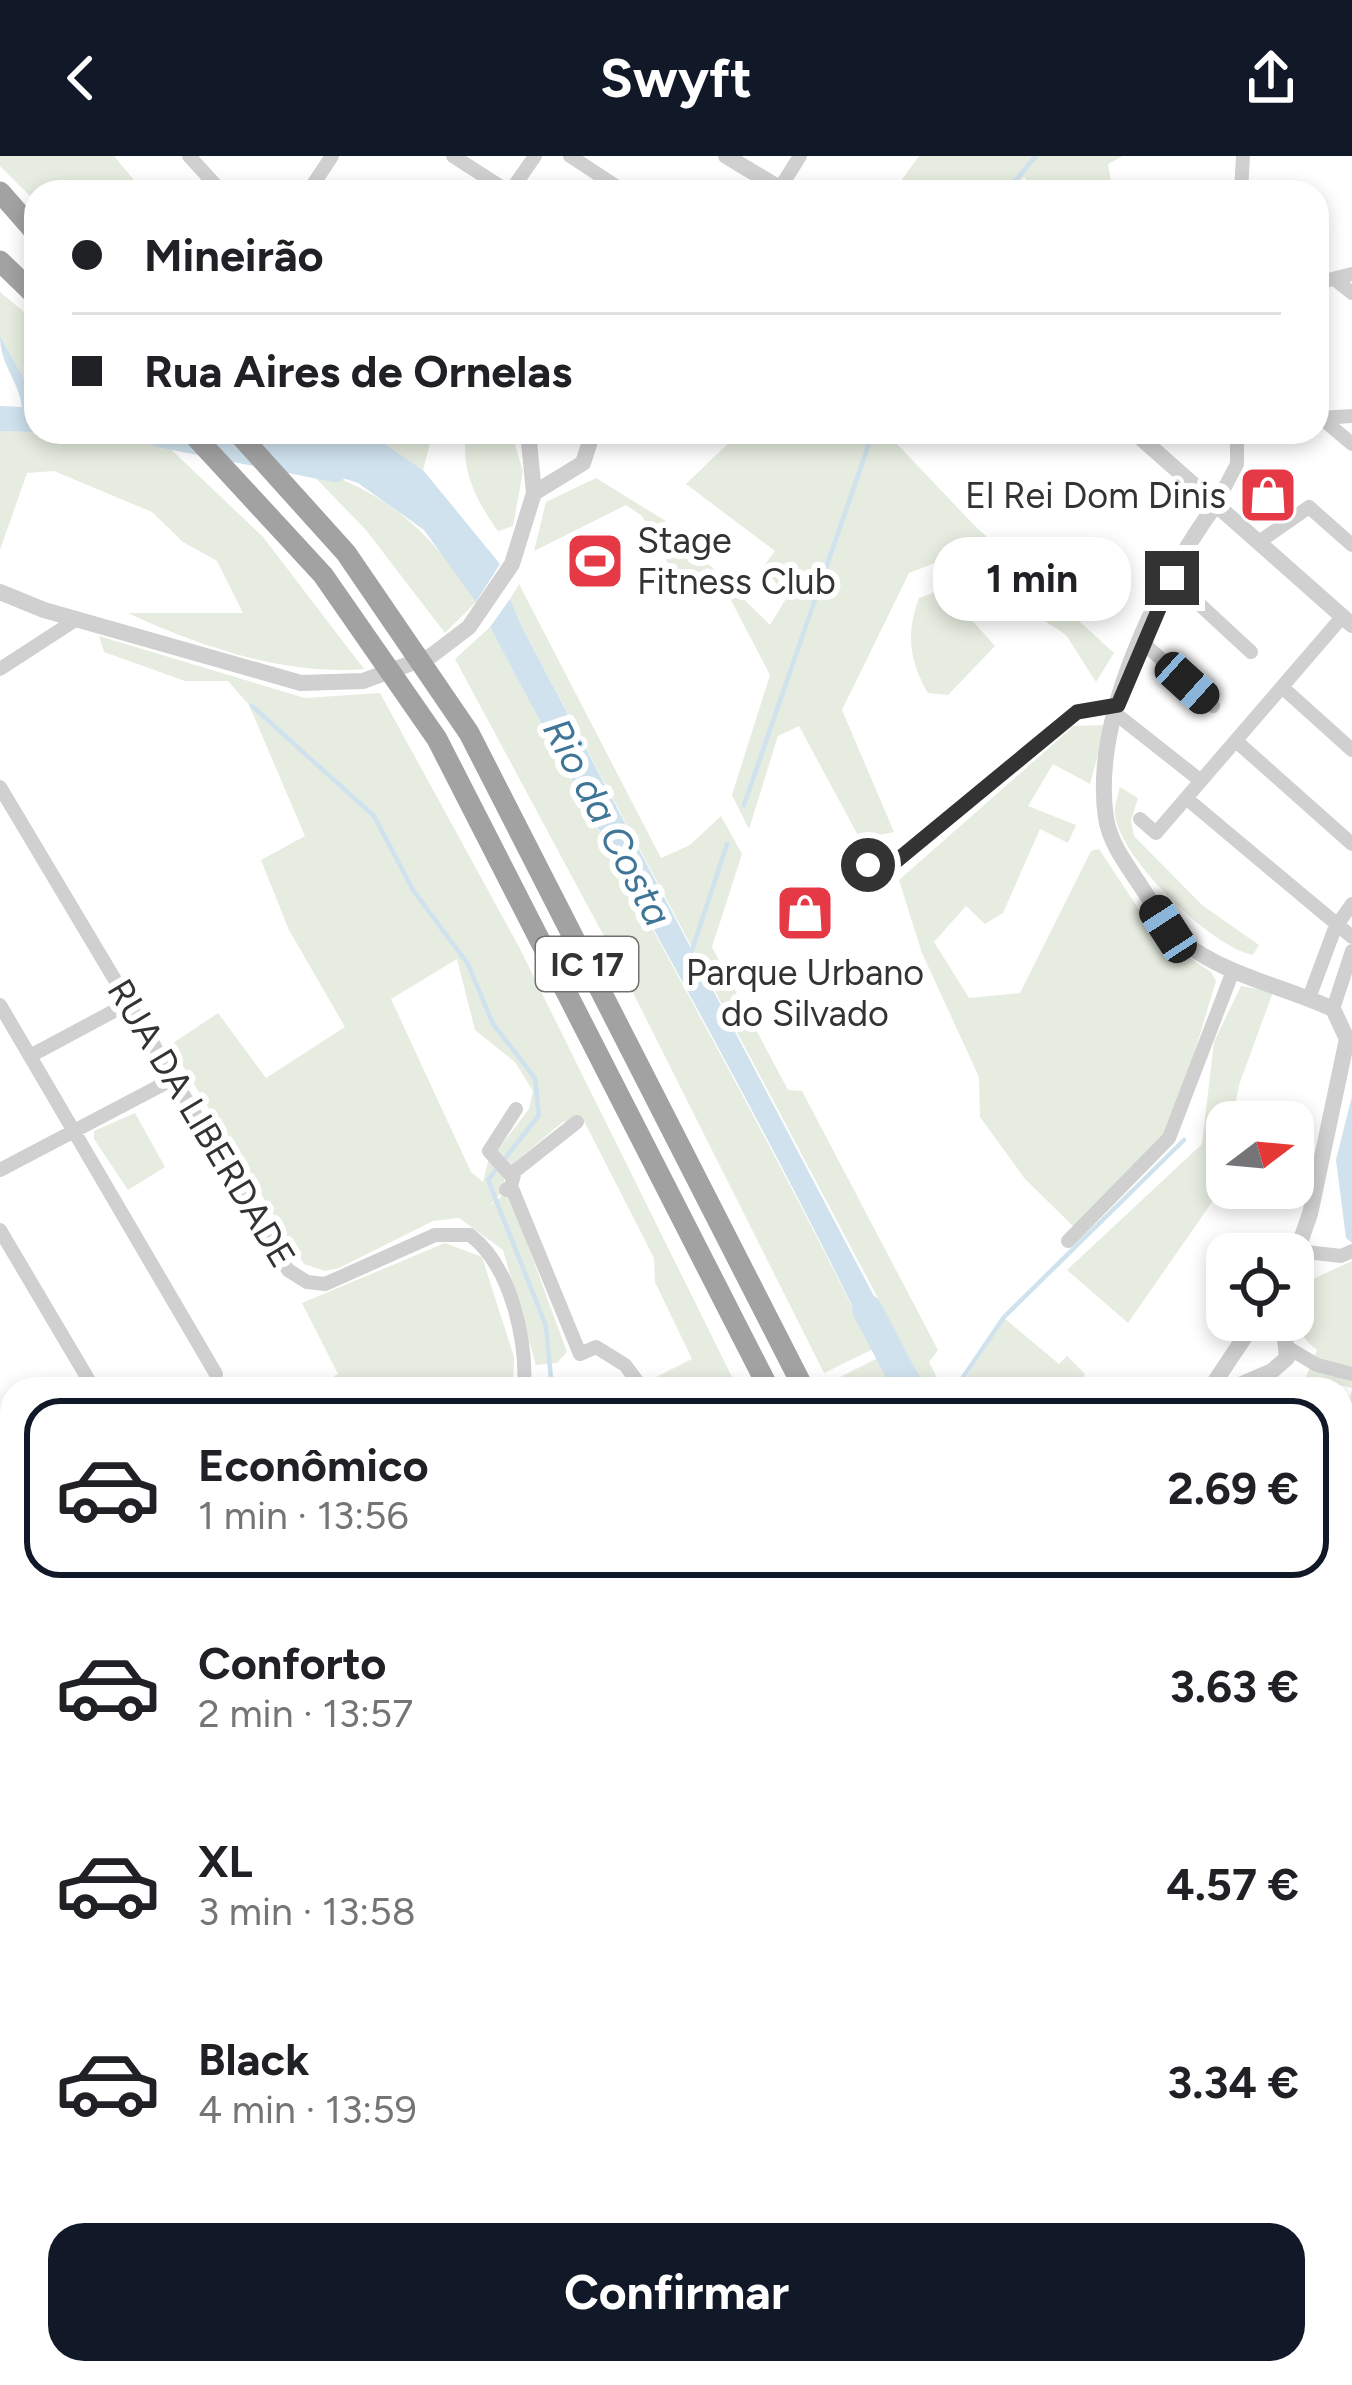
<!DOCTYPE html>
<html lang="pt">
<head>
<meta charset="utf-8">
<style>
	body { margin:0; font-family:Figtree,sans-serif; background:#f2f2f2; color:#202124; height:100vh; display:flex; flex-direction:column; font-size:45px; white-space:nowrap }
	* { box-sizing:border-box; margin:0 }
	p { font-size:39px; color:#757577 }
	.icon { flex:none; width:66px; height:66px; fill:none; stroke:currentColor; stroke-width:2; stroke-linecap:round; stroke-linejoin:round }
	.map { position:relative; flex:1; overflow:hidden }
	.details { position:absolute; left:0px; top:1221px; width:1353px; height:1008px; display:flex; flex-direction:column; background:#fff; border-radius:36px 36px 0 0; box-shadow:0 6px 18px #0003 }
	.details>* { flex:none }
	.hud { position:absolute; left:24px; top:24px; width:1305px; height:264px; border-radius:36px; box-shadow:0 6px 18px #0003; display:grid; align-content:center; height:264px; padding:0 48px; background:#fff }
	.needle { width:78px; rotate:74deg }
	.controls { position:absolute; left:1206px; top:945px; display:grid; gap:24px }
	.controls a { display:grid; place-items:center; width:108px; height:108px; border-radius:24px; background:#fff; box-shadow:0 6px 18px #0003; font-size:60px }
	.end { position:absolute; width:54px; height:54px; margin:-27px; border:15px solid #333; background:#fff; box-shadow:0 0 0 6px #fff }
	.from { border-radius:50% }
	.bubble { position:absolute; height:84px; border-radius:36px; background:#fff; box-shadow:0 6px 18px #0003; font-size:39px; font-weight:700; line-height:84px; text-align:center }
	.car { position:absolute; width:36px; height:72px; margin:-36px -18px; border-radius:15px; box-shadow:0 0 9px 3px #0007; background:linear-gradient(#222 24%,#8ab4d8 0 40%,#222 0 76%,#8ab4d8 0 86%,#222 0) }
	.hud b { display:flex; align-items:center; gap:42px; height:114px; font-size:45px }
	.hud b+b { border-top:3px solid #e0e0e0 }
	.hud i { width:30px; height:30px; background:#202124 }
	ul { padding:21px 0 0; list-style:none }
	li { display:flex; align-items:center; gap:36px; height:180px; margin:0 24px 18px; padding:0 24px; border:6px solid transparent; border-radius:36px }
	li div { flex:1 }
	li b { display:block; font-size:45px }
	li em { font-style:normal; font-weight:700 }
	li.active { border-color:#111827 }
	li>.icon { width:108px; height:108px; stroke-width:1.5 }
	.cta { display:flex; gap:24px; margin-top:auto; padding:24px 48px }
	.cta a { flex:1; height:138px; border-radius:36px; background:#111827; color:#fff; font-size:48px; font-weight:700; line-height:138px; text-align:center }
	header { display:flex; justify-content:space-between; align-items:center; height:156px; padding:0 48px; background:#111827; color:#fff; font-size:54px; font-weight:700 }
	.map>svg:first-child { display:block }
	.green { fill:#e6ecdf }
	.water { fill:#cfe2ee }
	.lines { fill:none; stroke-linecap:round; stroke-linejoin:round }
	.stream { stroke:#cfe2ee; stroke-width:4.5 }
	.river { stroke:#cfe2ee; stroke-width:30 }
	.minor { stroke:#d0d0d0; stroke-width:14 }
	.tertiary { stroke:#d0d0d0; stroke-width:16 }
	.trunk { stroke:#a2a2a2; stroke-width:21 }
	.route { stroke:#333; stroke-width:15 }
	.labels { text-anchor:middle; stroke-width:12; stroke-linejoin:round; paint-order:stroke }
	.shield { fill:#fff; stroke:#707070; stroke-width:3 }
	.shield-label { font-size:33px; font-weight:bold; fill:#333 }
	.poi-label { font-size:36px; fill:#333; stroke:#fff; text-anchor:end }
	.street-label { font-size:36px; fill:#333; stroke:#fff }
	.water-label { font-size:39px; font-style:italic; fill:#3f7597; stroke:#fff }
</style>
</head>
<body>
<header><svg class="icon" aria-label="back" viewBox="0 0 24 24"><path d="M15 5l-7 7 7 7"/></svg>Swyft<svg class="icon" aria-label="share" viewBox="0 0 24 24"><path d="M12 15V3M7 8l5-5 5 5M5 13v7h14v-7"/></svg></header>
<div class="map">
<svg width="1352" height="2229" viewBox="0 0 1352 2229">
	<rect width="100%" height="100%" fill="#fff"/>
	<!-- green -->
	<path class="green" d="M 0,0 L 114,0 L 144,36 L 36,36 L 36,46 L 0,10 Z
		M 919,0 L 1123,0 L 1108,8 L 1113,36 L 1036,36 L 1024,21 L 1011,36 L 930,36 L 914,27 L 908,36 L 893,36 Z
		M 0,136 L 36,166 L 36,244 L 0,180 Z
		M 0,275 L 158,281 L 263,381 L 364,513 C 286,520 198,490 128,457 L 243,457 L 217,405 L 183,386 L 152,356 L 54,315 L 27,317 L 0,394 Z
		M 368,276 L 413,276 L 430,287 L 423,314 Z
		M 467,276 L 511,276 L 523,315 L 513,370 L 498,375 C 477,346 459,312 467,276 Z
		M 740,276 L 901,276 L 897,288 L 974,369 L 1114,497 L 1096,526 L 1066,479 L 950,401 L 909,417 L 842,554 L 894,676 L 860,683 L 799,570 L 778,580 L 749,673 L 732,639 L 770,519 L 723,429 L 717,431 L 708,412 L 678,426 L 642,360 L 626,349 L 534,395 L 546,346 L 596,322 L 664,364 L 770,469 L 787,441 L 763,411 L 775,395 L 686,328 Z
		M 303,309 C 386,335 429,373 476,446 L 445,477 L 366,374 Z
		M 519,428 L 661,702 L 690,689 L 721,660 L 742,698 L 712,791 L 788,934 L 802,935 L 938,1194 L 929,1206 L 943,1233 L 833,1233 L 830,1226 L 878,1202 L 889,1227 L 916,1214 L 522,471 L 510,443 Z
		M 944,433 L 995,490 L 948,539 L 928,537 C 909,505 906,477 919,442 Z
		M 490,471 C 616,712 753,948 873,1193 L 824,1217 L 613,797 L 455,503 Z
		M 99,480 L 305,542 L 380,537 L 518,789 L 738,1233 L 653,1233 L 648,1225 L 692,1203 L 655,1126 L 654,1102 L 584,965 L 574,974 L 564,965 L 509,1011 L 496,996 L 529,953 L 533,935 L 515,906 L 475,874 L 457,803 L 391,843 L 471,1016 L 483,1026 L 489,1002 L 503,1017 L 505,1033 L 488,1051 L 508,1035 L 567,1196 L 557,1207 L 536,1209 L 503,1094 L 459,1062 L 433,1065 L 339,1112 L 325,1115 L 304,1108 L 170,889 L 218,857 L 266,922 L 345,871 L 289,774 L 261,704 L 305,680 L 249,549 L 228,525 L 185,525 L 104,496 Z
		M 1106,569 L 1090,628 L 1053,608 L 1028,650 L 1076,669 L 1068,687 L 1040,673 L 1003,757 L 985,768 L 966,750 L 934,786 L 969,842 L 1020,837 L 1091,695 L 1099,693 L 1155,778 L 1211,816 L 1216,825 L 1175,961 L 1163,983 L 1073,1070 L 1025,1023 L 980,961 L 979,921 L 922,797 L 899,724 L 1074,570 Z
		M 1120,631 L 1138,642 L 1131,665 L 1134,680 L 1202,749 L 1259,789 L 1253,799 C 1211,791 1120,702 1115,659 C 1114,650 1118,639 1120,631 Z
		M 1241,830 L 1273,836 L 1239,929 L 1232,966 L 1227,966 L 1219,1036 L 1128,1167 L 1067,1114 L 1202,988 L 1214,886 Z
		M 135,957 L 165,1011 L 128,1034 L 94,983 L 94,975 Z
		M 445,1087 L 482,1101 L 514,1201 L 513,1233 L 315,1233 L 338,1218 L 302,1147 Z
		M 1352,1105 L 1352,1232 L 1306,1221 L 1317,1194 C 1295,1179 1290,1151 1302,1128 Z
		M 1004,1162 L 1059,1208 L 1067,1200 L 1085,1218 L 1077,1233 L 959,1233 Z
		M 1352,1234 L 1352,1373 L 1341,1367 L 1341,1272 Z
		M 12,1418 L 12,1939 L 0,1927 L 0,1425 Z
		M 1341,1657 L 1352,1664 L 1352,1803 L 1341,1797 Z
		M 1341,1891 L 1352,1896 L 1352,1979 L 1341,1972 Z
		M 12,2018 L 12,2217 L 353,2221 L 334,2229 L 0,2229 L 0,2058 Z
		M 803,2217 L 878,2217 L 891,2229 L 815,2229 Z"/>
	<!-- water -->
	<path class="water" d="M 0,180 L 36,244 L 36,276 L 153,276 L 158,281 L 0,275 L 0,250 L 22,251 C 18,223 0,209 0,180 Z
		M 273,276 L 368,276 L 423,314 L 500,408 L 476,446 L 424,374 L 358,327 L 303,309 Z
		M 510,443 L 522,471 L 896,1182 L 873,1193 C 756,947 616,712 490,471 Z
		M 1352,940 L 1352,1087 L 1346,1082 L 1336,1004 Z
		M 901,1191 L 923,1225 L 913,1233 L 892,1233 L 878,1202 Z"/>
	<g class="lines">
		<!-- stream -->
		<path class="stream" d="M 1006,36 L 1036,0
			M 252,550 L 374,660 L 413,734 L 468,808 L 493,868 L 535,922 L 539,959 L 488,1024 L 546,1170 L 552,1233
			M 744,649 L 873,276
			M 691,797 L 727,688
			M 955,1233 L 1004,1161 L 1184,984
			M 1341,1951 L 1352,1958
			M 448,2229 L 465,2217"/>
		<!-- river -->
		<path class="river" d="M 159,276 L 335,311
			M 867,1153 L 909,1233"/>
		<!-- minor -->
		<path class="minor" d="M 189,0 L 222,36
			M 453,0 L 509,36
			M 570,0 L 625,36
			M 780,32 L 800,0
			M 308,36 L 332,0
			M 510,36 L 535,0
			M 1241,36 L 1243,0
			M 1337,125 L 1352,137
			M 1317,127 L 1352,118
			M 1321,262 L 1352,288
			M 1321,262 L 1352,260
			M 1216,348 L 1237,308 L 1237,276
			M 1259,386 L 1309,351 L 1352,389
			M 1171,422 L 1251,496
			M 1141,485 L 1213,550
			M 0,513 L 77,463
			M 1282,531 L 1352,594
			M 1116,558 L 1201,625
			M 1236,585 L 1352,688
			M 0,631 L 288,1114 L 307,1126 L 325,1128 L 435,1079 L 470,1079 C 511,1110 527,1184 524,1233
			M 1186,642 L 1352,781
			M 1140,663 L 1156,677 L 1343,460
			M 868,709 L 895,706 L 1077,556 L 1118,549
			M 1309,842 L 1335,772 L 1352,748
			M 0,849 L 216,1218
			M 1333,853 L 1352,795
			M 30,900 L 129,847
			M 0,1014 L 175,922
			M 513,1022 L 489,995 L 516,953
			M 511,1030 L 515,1015 L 577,966
			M 506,1034 L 511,1030 L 580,1198 L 596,1191 L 625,1209 L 643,1233
			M 0,1074 L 94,1233
			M 1068,1085 L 1169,982 L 1233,815
			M 1298,1095 L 1341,1100 L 1352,1095
			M 1290,1193 L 1317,1209 L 1352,1218
			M 0,1303 L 12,1324
			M 785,2217 L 798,2229
			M 983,2217 L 997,2229
			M 379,2229 L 387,2217
			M 541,2229 L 554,2217
			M 745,2229 L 759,2217"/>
		<!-- tertiary -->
		<path class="tertiary" d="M 726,0 L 786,36
			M 528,276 L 534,337
			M 1134,276 L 1352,469
			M 1216,348 C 1159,427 1091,562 1106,662 C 1110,689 1130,713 1144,735 C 1156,753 1166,772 1183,786 C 1227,820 1283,830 1333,853 L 1347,883 L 1310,1058 L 1293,1106
			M 0,436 L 44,454 L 301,527 L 363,525 L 431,500 L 469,471 L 512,408 L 534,337 L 583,307 L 593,276
			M 1210,1233 L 1256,1164
			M 1230,1233 L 1272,1215 L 1287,1202 L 1283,1164
			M 1341,2146 L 1352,2162"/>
		<!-- trunk -->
		<path class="trunk" d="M 0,36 L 36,77
			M 0,105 L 36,140
			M 191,276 L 323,419 L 437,583 L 769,1233
			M 237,276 L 346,397 L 469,577 L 804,1233
			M 1341,1830 L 1352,1835
			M 1341,1864 L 1352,1869"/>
	</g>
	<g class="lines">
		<!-- route -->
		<path class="route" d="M 868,709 L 895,706 L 1077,556 L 1118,549 L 1172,422"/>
	</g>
	<!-- icons -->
	<defs>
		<g id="shop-square" transform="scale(3)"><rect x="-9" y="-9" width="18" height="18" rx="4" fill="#e63946" stroke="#fff"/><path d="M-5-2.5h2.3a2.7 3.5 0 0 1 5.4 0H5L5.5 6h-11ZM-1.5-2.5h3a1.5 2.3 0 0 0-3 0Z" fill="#fff"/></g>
		<g id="stadium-square" transform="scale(3)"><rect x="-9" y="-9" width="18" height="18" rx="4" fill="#e63946" stroke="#fff"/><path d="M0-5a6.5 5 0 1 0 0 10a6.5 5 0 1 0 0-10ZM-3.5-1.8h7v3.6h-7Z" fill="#fff"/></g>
	</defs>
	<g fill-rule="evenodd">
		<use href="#shop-square" x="1268" y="339"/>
		<use href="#stadium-square" x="595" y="405"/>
		<use href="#shop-square" x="805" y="757"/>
	</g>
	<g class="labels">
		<!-- shield labels -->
		<rect class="shield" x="536" y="781" width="102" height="54" rx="9"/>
		<g class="shield-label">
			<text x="587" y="820">IC 17</text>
		</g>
		<!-- poi labels -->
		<g class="poi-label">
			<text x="1226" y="352">El Rei Dom Dinis</text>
			<text x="637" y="397" text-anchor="start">Stage<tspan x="637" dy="41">Fitness Club</tspan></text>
			<text x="805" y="829" text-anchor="middle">Parque Urbano<tspan x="805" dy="41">do Silvado</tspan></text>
		</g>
		<!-- street labels -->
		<g class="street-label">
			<text transform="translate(202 967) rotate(59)" y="13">RUA DA LIBERDADE</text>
		</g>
		<!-- water labels -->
		<g class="water-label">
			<text transform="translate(608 666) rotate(62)" y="14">Rio da Costa</text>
		</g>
	</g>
</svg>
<div class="controls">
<a><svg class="needle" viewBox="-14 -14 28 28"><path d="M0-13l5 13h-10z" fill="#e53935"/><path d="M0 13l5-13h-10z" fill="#757577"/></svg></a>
<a><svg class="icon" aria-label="locate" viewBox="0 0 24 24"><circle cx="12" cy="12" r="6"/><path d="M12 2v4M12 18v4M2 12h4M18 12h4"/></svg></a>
</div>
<i class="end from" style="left:868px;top:709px"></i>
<i class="end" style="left:1172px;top:422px"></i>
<div class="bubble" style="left:933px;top:381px;width:198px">1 min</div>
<i class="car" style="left:1187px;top:527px;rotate:132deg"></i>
<i class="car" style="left:1168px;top:773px;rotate:327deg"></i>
<div class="hud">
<b><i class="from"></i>Mineirão</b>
<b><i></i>Rua Aires de Ornelas</b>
</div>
<section class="details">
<ul>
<li class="active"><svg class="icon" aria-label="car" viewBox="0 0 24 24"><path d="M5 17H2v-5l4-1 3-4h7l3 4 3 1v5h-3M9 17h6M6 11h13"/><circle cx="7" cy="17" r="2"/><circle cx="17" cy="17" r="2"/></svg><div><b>Econômico</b><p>1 min · 13:56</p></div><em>2.69 €</em></li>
<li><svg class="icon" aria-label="car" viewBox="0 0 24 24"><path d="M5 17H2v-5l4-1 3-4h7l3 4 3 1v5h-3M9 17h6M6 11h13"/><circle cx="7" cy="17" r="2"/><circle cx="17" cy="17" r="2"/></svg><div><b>Conforto</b><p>2 min · 13:57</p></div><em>3.63 €</em></li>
<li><svg class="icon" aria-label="car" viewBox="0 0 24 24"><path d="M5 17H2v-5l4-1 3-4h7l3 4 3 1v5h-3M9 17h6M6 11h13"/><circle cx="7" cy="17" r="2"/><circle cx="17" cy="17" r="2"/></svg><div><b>XL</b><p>3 min · 13:58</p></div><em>4.57 €</em></li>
<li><svg class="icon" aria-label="car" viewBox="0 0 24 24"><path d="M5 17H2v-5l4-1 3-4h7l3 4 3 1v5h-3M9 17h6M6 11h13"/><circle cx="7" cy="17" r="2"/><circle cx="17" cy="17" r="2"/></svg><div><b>Black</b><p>4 min · 13:59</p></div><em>3.34 €</em></li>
</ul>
<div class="cta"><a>Confirmar</a></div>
</section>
</div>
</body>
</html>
